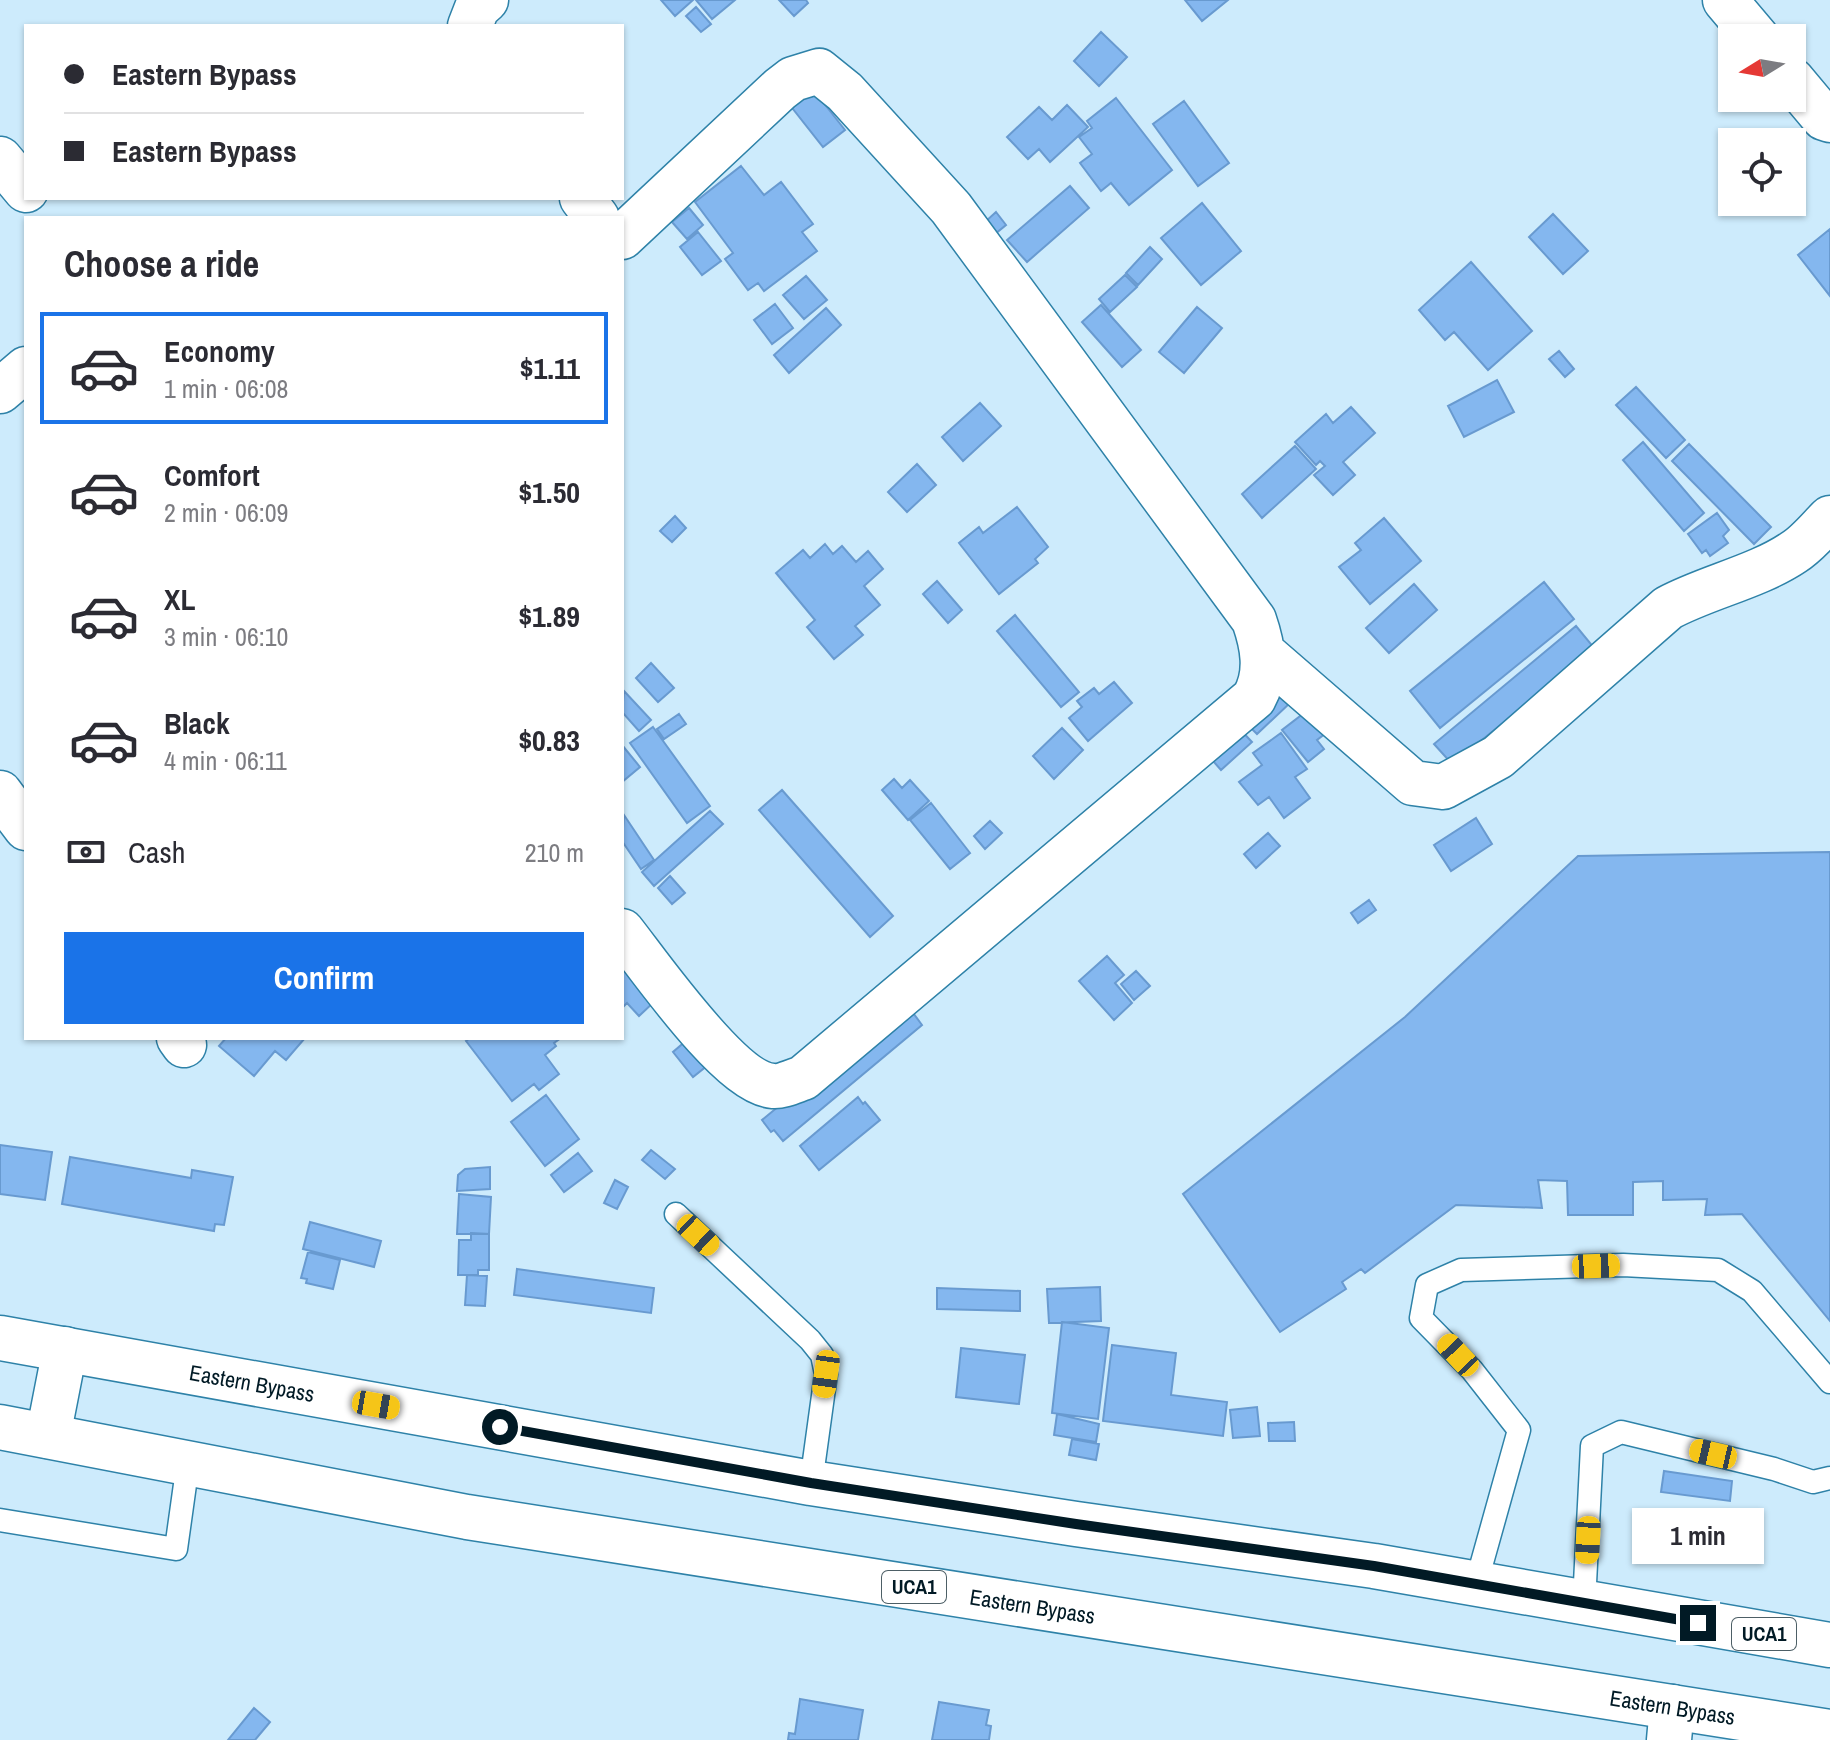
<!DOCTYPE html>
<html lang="en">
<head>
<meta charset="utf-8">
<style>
	body { margin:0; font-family:"Archivo Narrow",sans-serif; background:#f2f2f3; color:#2b2b33; height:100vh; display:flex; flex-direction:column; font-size:30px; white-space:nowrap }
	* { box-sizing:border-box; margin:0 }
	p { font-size:26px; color:#7c7c81 }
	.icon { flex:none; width:44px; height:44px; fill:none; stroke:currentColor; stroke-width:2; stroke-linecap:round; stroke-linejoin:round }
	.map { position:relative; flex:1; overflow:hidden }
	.side { position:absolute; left:24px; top:216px; width:600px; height:824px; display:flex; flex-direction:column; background:#fff; border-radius:0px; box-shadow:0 2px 6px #0004 }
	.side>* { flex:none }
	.hud { position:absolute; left:24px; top:24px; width:600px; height:176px; border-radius:0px; box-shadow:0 2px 6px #0004; display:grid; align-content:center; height:176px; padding:0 40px; background:#fff }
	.needle { width:52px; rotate:259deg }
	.fabs { position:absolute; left:1718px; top:24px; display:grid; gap:16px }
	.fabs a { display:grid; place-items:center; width:88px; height:88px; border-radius:0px; background:#fff; box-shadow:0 2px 6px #0004; font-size:40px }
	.end { position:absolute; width:36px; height:36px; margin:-18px; border:10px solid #011a25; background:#fff; box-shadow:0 0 0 4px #fff }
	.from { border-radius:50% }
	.bubble { position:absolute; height:56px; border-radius:0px; background:#fff; box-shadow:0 2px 6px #0004; font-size:26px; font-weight:800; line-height:56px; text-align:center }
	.car { position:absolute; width:24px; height:48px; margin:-24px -12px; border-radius:10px; box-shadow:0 0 6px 2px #0007; background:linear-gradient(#f5c518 24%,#345 0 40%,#f5c518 0 76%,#345 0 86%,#f5c518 0) }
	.hud b { display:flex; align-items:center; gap:28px; height:76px; font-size:30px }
	.hud b+b { border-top:2px solid #e1e1e2 }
	.hud i { width:20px; height:20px; background:#2b2b33 }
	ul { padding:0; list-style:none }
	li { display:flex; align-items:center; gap:24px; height:112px; margin:0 16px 12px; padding:0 24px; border:4px solid transparent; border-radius:0px }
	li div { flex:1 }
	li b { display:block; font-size:30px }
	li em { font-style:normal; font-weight:800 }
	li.selected { border-color:#1a73e8 }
	li>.icon { width:72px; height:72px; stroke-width:1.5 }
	h2 { padding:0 40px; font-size:36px; line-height:96px }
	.pay { display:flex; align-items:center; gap:20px; height:88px; padding:0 40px; font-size:30px }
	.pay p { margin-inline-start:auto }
	.button { display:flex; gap:16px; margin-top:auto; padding:16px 40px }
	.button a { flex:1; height:92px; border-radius:0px; background:#1a73e8; color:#fff; font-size:32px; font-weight:800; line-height:92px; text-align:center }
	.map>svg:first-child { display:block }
	.building { fill:#84b7ef; stroke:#689ad0; stroke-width:2 }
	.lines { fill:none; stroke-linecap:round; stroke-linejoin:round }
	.lane-casing { stroke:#2e82a8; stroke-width:25 }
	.street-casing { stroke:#2e82a8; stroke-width:47 }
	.primary-casing { stroke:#2e82a8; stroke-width:47 }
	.lane { stroke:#fff; stroke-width:22 }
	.street { stroke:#fff; stroke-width:44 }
	.primary { stroke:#fff; stroke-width:44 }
	.route { stroke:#011a25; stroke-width:10 }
	.labels { text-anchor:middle; stroke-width:6; stroke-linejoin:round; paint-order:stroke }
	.shield { fill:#fff; stroke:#4d5f66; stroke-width:2 }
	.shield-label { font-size:20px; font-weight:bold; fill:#011a25 }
	.street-label { font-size:22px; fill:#011a25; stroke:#fff }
</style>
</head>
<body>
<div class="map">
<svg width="1830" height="1740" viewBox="0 0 1830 1740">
	<rect width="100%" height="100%" fill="#cdebfc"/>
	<!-- building -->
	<path class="building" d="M 661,0 L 693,0 L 675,16 Z
		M 696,0 L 735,0 L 712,19 Z
		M 779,0 L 806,0 L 808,3 L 794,16 Z
		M 1185,0 L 1228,0 L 1202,21 Z
		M 696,7 L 711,24 L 701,32 L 686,16 Z
		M 1101,32 L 1127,57 L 1099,86 L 1074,61 Z
		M 811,87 L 845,130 L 823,147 L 789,104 Z
		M 1116,98 L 1172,170 L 1129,205 L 1111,183 L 1101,191 L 1080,163 L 1092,154 L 1079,137 L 1092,128 L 1087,121 Z
		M 1184,101 L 1229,163 L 1198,186 L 1153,124 Z
		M 1067,105 L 1088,127 L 1050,162 L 1039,149 L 1028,159 L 1007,137 L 1039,107 L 1052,120 Z
		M 741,166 L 764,195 L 781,182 L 813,224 L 802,232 L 817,251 L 764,291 L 758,283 L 748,290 L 725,259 L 733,253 L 695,202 Z
		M 1070,186 L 1089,208 L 1027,262 L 1007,240 Z
		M 1202,203 L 1241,251 L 1201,285 L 1161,238 Z
		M 689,208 L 703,225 L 687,239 L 672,222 Z
		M 996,212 L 1006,225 L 995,234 L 985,222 Z
		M 1553,214 L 1588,251 L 1563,274 L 1529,237 Z
		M 1830,229 L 1830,296 L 1798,255 Z
		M 698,232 L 721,261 L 702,275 L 680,247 Z
		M 1150,247 L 1162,259 L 1138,285 L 1126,273 Z
		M 1471,262 L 1532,331 L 1488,370 L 1454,332 L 1445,340 L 1419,310 Z
		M 1125,275 L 1137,287 L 1110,312 L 1099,299 Z
		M 806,276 L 827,300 L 804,319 L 783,295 Z
		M 775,304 L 793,328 L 772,344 L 754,320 Z
		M 1101,305 L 1141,350 L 1122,367 L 1082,322 Z
		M 1197,307 L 1222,328 L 1184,373 L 1159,352 Z
		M 826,308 L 841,325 L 789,373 L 774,355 Z
		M 1559,351 L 1574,369 L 1565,377 L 1549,359 Z
		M 1497,380 L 1514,412 L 1464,437 L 1448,406 Z
		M 1636,387 L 1685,440 L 1666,458 L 1616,405 Z
		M 980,403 L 1001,426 L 963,461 L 942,437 Z
		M 1351,407 L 1375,433 L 1343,462 L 1355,475 L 1333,495 L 1314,475 L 1325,466 L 1320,461 L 1316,465 L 1295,442 L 1326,414 L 1333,423 Z
		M 1643,442 L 1704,513 L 1684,531 L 1623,460 Z
		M 1689,444 L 1771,527 L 1754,544 L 1672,461 Z
		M 1295,446 L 1316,469 L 1262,518 L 1242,494 Z
		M 917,464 L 936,485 L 907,512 L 888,492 Z
		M 1017,507 L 1048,547 L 1035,559 L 1038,563 L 999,594 L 959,543 L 979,527 L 983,533 Z
		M 1717,513 L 1729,530 L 1723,536 L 1728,543 L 1710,556 L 1706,550 L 1702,553 L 1688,534 Z
		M 675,516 L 686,528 L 672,542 L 660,531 Z
		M 1384,518 L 1421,561 L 1370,604 L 1339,567 L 1361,550 L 1355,543 Z
		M 825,544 L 833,554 L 842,546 L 856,562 L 868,551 L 883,569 L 864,586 L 880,605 L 855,626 L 863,635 L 834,659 L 807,627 L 815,620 L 776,573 L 803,550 L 810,558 Z
		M 937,581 L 962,610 L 948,623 L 923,594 Z
		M 1544,582 L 1574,619 L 1440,728 L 1410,691 Z
		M 1414,584 L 1437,610 L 1389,653 L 1366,628 Z
		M 1015,615 L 1079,692 L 1061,707 L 997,631 Z
		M 1576,626 L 1595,649 L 1452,764 L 1434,744 Z
		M 651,663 L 674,688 L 658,702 L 636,678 Z
		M 1114,682 L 1132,703 L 1088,741 L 1069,718 L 1082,707 L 1077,701 L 1094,688 L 1099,694 Z
		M 1275,687 L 1290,703 L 1257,734 L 1242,719 Z
		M 624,691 L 651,720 L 639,731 L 622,712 Z
		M 1312,707 L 1330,730 L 1317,740 L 1324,749 L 1308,762 L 1282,730 Z
		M 679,714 L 686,724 L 664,739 L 657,729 Z
		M 1236,725 L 1252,742 L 1221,770 L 1206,753 Z
		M 653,727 L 710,806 L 687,823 L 630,743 Z
		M 1062,728 L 1083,750 L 1054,779 L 1033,756 Z
		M 1281,733 L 1307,769 L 1295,777 L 1310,798 L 1284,818 L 1269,797 L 1258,805 L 1239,782 L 1262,765 L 1253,753 Z
		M 622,745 L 640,767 L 622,782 Z
		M 894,779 L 902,788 L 910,780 L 929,801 L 908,820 L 882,790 Z
		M 782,790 L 893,916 L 870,937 L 759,810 Z
		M 931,803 L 970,853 L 950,869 L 910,820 Z
		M 710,811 L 723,824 L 654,886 L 642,872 Z
		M 624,815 L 654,860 L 641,869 L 622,841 Z
		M 1476,818 L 1492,844 L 1451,871 L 1434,845 Z
		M 990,821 L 1002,833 L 985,849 L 974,836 Z
		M 1268,833 L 1280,846 L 1256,868 L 1244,854 Z
		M 1830,852 L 1830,1321 L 1742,1214 L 1705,1215 L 1707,1199 L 1663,1200 L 1663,1181 L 1633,1182 L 1633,1215 L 1568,1215 L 1567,1181 L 1538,1180 L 1542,1208 L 1456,1205 L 1365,1273 L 1361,1269 L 1342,1282 L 1346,1289 L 1280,1332 L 1183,1194 L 1405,1017 L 1578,856 Z
		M 670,876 L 685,893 L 672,904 L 658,888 Z
		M 1369,900 L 1376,910 L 1358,923 L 1351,913 Z
		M 1107,956 L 1124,975 L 1115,983 L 1132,1003 L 1114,1020 L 1079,981 Z
		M 622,964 L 655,1001 L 639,1016 L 627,1003 L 622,1008 Z
		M 1136,971 L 1150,986 L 1134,1000 L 1121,984 Z
		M 905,1002 L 922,1025 L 783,1141 L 774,1130 L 771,1132 L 762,1120 Z
		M 226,1038 L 305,1038 L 286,1060 L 275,1051 L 254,1076 L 219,1046 Z
		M 470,1038 L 561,1038 L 554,1043 L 556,1046 L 545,1055 L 559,1074 L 539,1090 L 534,1084 L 512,1101 L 466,1041 Z
		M 687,1040 L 708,1065 L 693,1077 L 673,1052 Z
		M 546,1095 L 579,1139 L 545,1166 L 511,1122 Z
		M 858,1097 L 863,1104 L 865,1102 L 880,1120 L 819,1170 L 800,1146 Z
		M 0,1145 L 52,1152 L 45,1200 L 0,1194 Z
		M 651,1150 L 675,1169 L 665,1179 L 642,1160 Z
		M 578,1153 L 592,1171 L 564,1192 L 551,1175 Z
		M 70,1157 L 191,1178 L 192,1170 L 233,1177 L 224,1225 L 215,1224 L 214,1231 L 62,1204 Z
		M 490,1167 L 490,1189 L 457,1191 L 458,1175 L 465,1169 Z
		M 615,1180 L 628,1187 L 617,1209 L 604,1203 Z
		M 459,1194 L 491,1197 L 489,1234 L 457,1234 Z
		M 310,1222 L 381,1241 L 374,1267 L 303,1249 Z
		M 471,1233 L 489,1234 L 489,1270 L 478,1270 L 478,1275 L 458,1275 L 459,1240 L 471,1240 Z
		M 308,1252 L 340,1260 L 333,1289 L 306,1283 L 307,1279 L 301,1278 Z
		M 517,1269 L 654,1288 L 651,1313 L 514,1295 Z
		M 467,1275 L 487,1276 L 485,1306 L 465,1305 Z
		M 1100,1287 L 1101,1321 L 1049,1323 L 1047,1289 Z
		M 937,1288 L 1020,1291 L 1020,1311 L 937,1309 Z
		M 1062,1322 L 1109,1328 L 1098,1419 L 1052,1413 Z
		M 1112,1345 L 1176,1353 L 1171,1395 L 1227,1402 L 1223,1436 L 1103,1421 Z
		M 961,1348 L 1025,1355 L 1019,1404 L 956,1397 Z
		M 1257,1407 L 1260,1436 L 1233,1438 L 1230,1410 Z
		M 1057,1414 L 1099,1424 L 1096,1442 L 1054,1435 Z
		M 1294,1422 L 1295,1441 L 1269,1441 L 1268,1423 Z
		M 1072,1439 L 1099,1444 L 1096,1460 L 1069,1455 Z
		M 1664,1471 L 1732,1481 L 1730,1501 L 1661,1492 Z
		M 800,1699 L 863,1710 L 858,1740 L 788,1740 L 789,1733 L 795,1734 Z
		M 939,1702 L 989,1710 L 986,1725 L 991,1726 L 989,1740 L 932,1740 Z
		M 254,1708 L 270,1722 L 255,1740 L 228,1740 Z"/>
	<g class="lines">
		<!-- lane casing -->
		<g class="lane-casing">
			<path id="lane" d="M 676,1214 L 810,1340 L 822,1355 L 826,1374 L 811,1483
				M 0,1520 L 176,1549 L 188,1463
				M 1476,1584 L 1519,1430 L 1472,1370 L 1421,1318 L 1427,1285 L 1461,1270 L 1623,1265 L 1718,1270 L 1752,1291 L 1830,1382
				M 1584,1603 L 1592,1446 L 1621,1432 L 1774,1469 L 1813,1482 L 1830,1478"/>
		</g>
		<!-- street casing -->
		<g class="street-casing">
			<path id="street" d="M 1725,0 L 1757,38
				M 470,26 L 477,8 L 486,0
				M 1792,80 L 1824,118 L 1830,120
				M 0,159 L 26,190
				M 582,198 L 597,218
				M 622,237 L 780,89 L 793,79 L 819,71 L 845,92 L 951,208 L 1254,620 C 1263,646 1268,673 1254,698 L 803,1078 C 794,1081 781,1087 773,1086 C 730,1083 649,965 622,931
				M 0,391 L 26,369
				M 1263,653 L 1413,783 L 1443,787 L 1498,757 L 1668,608 C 1707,587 1757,577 1794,552 C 1807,544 1819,529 1830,518
				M 0,793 L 26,828
				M 179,1038 L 184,1045
				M 1669,1740 L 1672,1707"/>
		</g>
		<!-- primary casing -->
		<g class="primary-casing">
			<g id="primary">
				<path id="s1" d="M 0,1338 L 811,1483 L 1076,1524 L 1374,1566 L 1830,1645"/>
				<path id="s2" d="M 0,1427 L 467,1517 L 1830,1732"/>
				<path d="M 48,1436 L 65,1349"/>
			</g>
		</g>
		<!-- lane -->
		<use href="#lane" class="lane"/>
		<!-- street -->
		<use href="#street" class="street"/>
		<!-- primary -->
		<use href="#primary" class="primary"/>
	</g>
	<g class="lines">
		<!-- route -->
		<path class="route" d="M 500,1427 L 811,1483 L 1076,1524 L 1374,1566 L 1698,1623"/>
	</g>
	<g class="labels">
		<!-- shield labels -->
		<g class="shield">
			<rect x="882" y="1571" width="64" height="32" rx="6"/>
			<rect x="1732" y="1618" width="64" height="32" rx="6"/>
		</g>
		<g class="shield-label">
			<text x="914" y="1594">UCA1</text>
			<text x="1764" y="1641">UCA1</text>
		</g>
		<!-- street labels -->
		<g class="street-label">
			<text dy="8" stroke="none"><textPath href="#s1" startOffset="256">Eastern Bypass</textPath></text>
			<text dy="8" stroke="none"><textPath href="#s2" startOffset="1048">Eastern Bypass</textPath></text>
			<text dy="8" stroke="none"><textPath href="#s2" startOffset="1696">Eastern Bypass</textPath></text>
		</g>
	</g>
</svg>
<div class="fabs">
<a><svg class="needle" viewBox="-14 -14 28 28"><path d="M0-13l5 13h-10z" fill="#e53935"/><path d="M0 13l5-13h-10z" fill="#7c7c81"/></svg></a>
<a><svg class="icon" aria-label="locate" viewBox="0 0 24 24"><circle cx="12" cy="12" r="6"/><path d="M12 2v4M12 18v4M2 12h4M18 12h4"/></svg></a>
</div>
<i class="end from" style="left:500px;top:1427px"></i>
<i class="end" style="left:1698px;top:1623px"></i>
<div class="bubble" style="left:1632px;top:1508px;width:132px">1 min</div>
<i class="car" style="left:698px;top:1235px;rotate:133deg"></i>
<i class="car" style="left:1596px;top:1266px;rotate:88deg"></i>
<i class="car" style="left:1458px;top:1355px;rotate:317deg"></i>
<i class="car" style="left:826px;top:1374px;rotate:188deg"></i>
<i class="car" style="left:376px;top:1405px;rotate:100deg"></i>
<i class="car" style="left:1713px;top:1454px;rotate:283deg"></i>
<i class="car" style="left:1588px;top:1540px;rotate:183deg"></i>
<div class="hud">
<b><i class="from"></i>Eastern Bypass</b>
<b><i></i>Eastern Bypass</b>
</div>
<section class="side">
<h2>Choose a ride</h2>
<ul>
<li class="selected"><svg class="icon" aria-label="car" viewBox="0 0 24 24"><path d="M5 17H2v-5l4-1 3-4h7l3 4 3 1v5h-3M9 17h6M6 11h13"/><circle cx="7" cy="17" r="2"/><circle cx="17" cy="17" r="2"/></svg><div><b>Economy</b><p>1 min · 06:08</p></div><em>$1.11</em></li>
<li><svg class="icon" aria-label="car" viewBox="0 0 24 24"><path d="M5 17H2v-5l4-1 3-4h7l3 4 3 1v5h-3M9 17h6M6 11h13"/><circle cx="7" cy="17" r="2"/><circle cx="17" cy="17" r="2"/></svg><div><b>Comfort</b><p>2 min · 06:09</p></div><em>$1.50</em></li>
<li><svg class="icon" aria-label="car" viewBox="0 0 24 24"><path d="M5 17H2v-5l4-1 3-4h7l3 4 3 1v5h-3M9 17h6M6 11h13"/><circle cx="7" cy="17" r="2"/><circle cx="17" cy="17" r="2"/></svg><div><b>XL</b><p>3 min · 06:10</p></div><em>$1.89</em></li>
<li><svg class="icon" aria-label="car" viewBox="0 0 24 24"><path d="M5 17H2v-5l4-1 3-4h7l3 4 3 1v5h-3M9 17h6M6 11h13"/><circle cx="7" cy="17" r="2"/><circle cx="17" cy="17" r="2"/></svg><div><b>Black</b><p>4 min · 06:11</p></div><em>$0.83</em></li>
</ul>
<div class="pay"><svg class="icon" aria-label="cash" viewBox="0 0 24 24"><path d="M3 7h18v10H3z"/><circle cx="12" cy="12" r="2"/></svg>Cash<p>210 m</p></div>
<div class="button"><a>Confirm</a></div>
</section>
</div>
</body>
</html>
